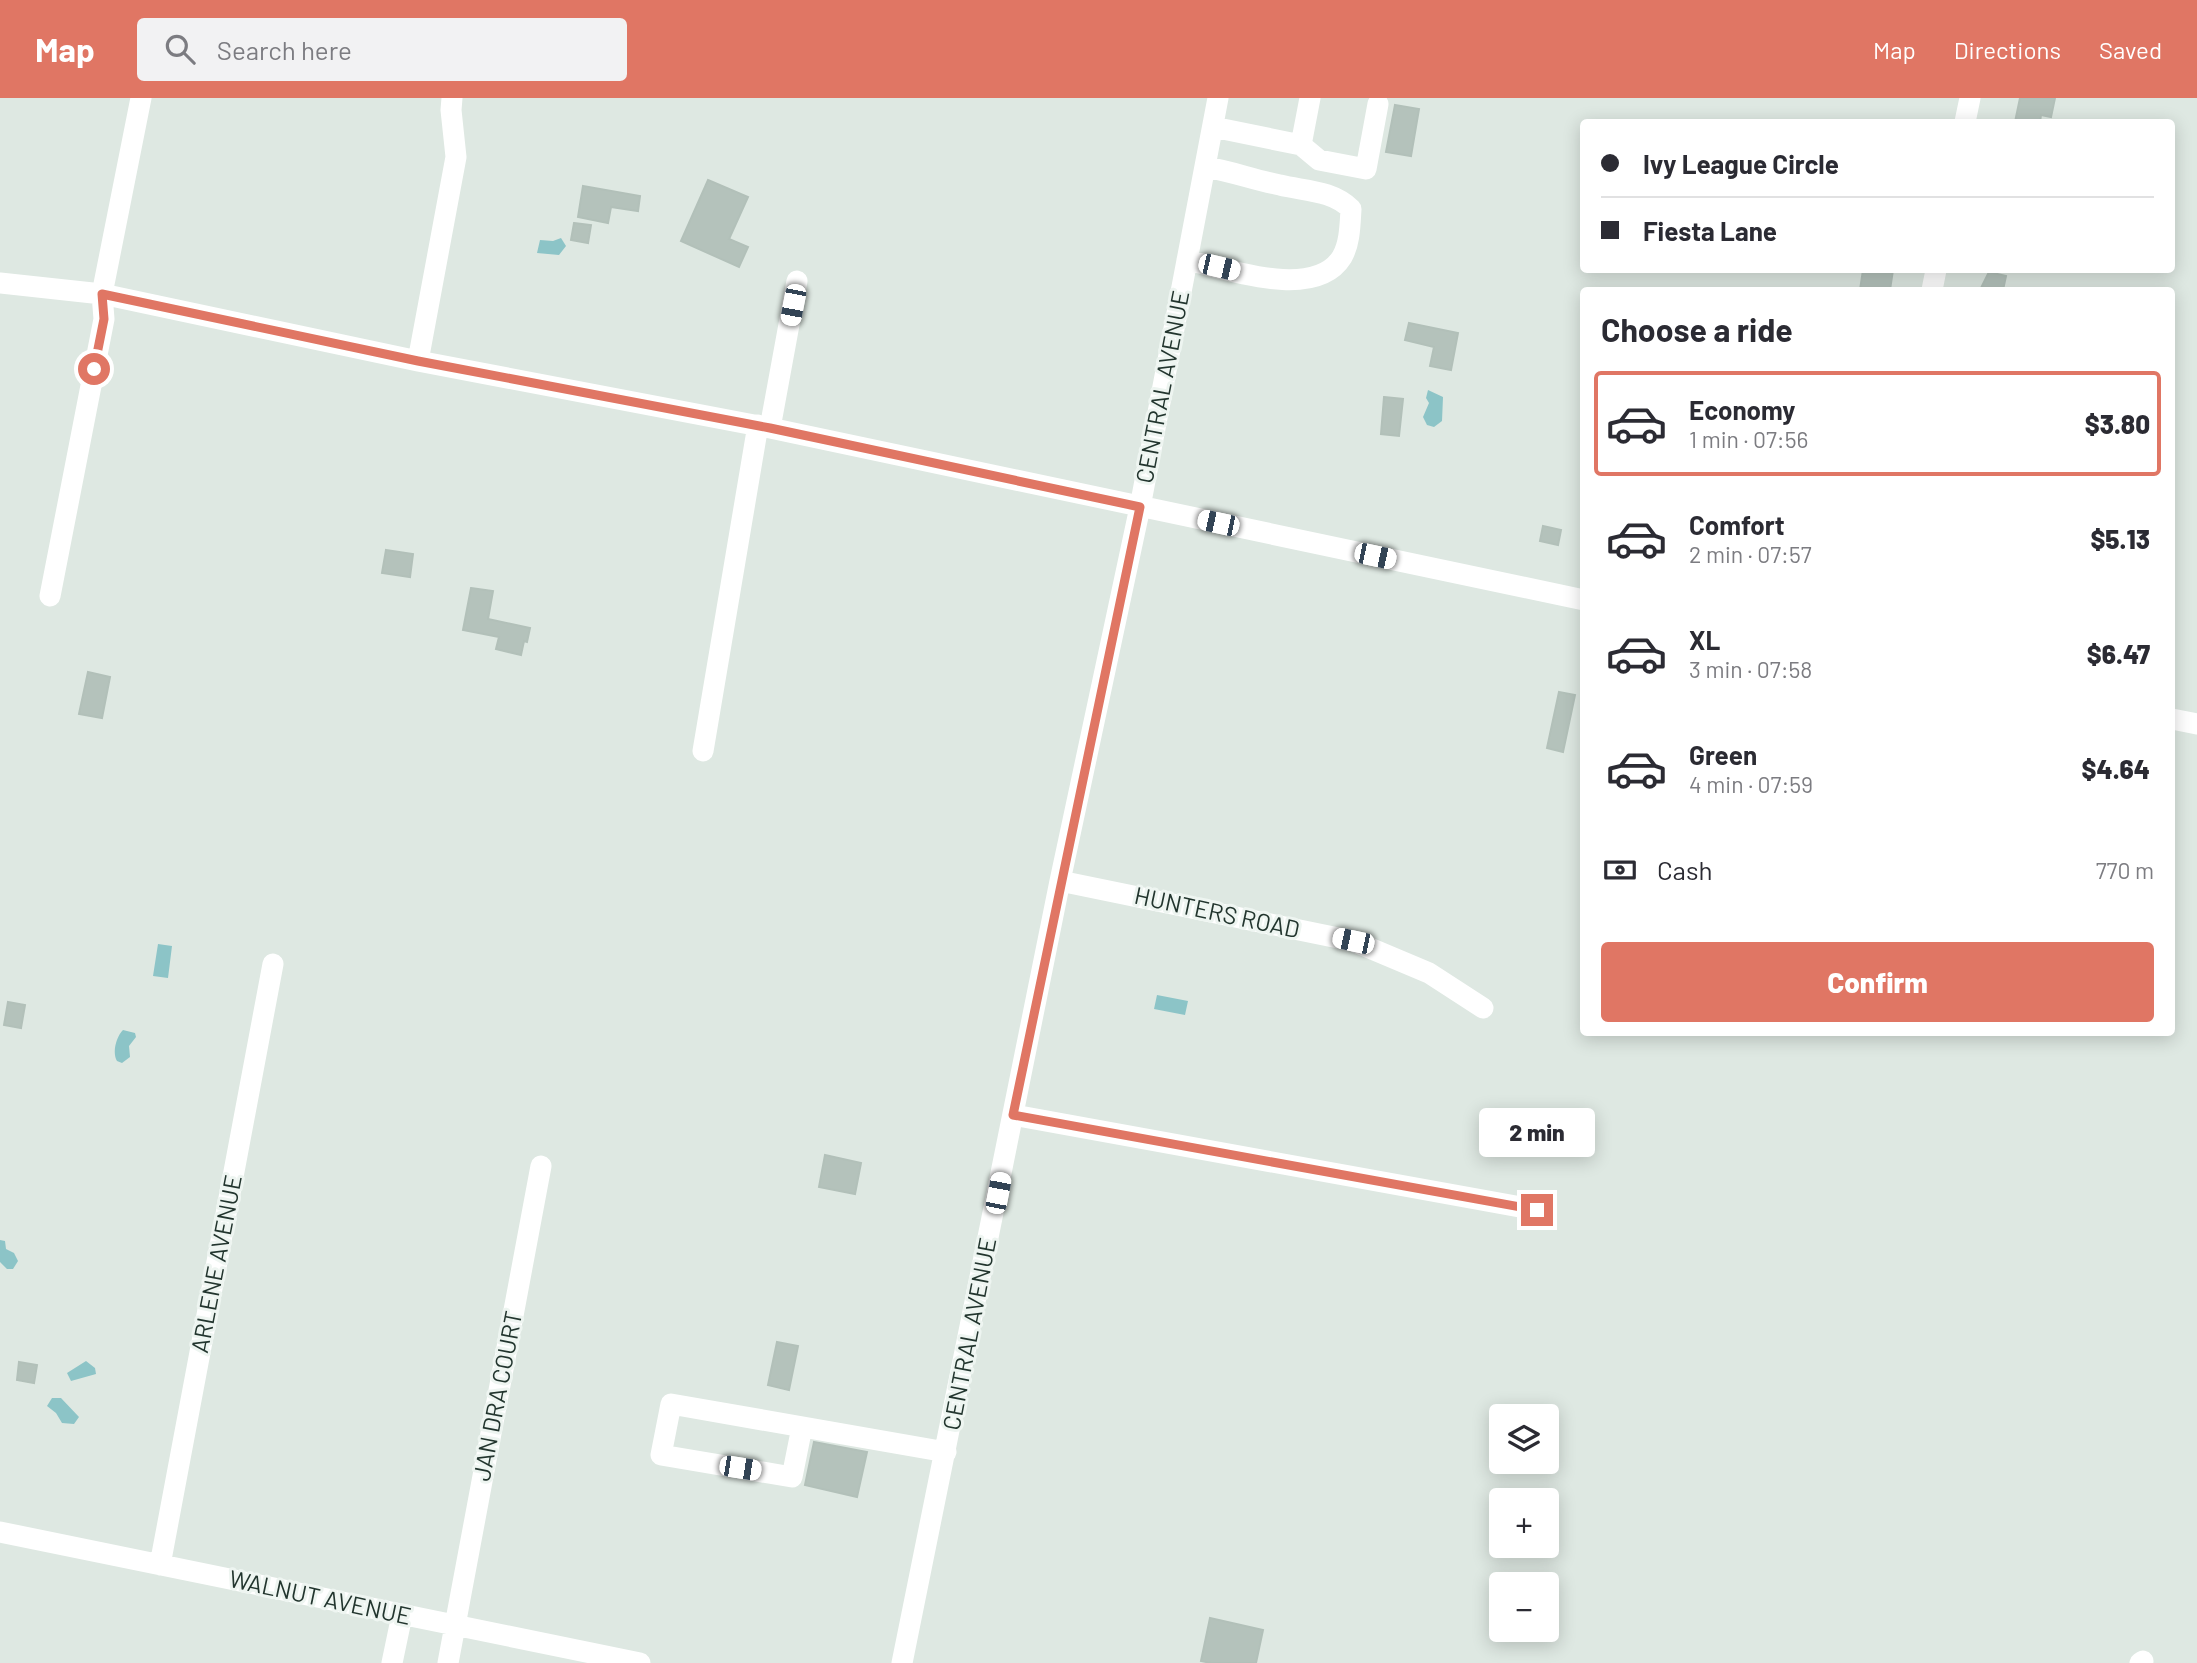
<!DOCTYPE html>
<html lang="en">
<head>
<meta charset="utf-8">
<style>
	body { margin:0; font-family:Barlow,sans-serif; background:#f2f2f3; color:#2b2b33; height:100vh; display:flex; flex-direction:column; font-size:26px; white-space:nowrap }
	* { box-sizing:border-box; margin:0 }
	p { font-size:23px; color:#7c7c81 }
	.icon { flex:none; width:38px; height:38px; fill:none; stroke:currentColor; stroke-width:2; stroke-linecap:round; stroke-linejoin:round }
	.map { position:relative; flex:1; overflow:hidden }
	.sheet { position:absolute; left:1580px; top:189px; width:595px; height:749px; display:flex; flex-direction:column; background:#fff; border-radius:7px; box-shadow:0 4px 18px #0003 }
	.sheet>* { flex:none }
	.banner { position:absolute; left:1580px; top:21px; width:595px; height:154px; border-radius:7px; box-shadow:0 4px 18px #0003; display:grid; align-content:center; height:154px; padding:0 21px; background:#fff }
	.buttons { position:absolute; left:1489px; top:1306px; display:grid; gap:14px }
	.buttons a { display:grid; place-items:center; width:70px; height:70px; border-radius:7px; background:#fff; box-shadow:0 4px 18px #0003; font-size:35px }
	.end { position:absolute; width:32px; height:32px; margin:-16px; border:9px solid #e07664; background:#fff; box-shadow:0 0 0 4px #fff }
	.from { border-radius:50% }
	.bubble { position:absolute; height:49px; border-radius:7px; background:#fff; box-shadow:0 4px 18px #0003; font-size:23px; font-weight:800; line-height:49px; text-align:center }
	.car { position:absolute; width:21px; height:42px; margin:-21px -10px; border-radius:9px; box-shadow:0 0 5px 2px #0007; background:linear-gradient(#fff 24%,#345 0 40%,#fff 0 76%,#345 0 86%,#fff 0) }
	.banner b { display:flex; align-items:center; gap:24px; height:66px; font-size:26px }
	.banner b+b { border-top:2px solid #e1e1e2 }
	.banner i { width:18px; height:18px; background:#2b2b33 }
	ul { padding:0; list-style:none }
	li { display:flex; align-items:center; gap:21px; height:105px; margin:0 14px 10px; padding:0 7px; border:4px solid transparent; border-radius:7px }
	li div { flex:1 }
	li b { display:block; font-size:26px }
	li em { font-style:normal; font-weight:800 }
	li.selected { border-color:#e07664 }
	li>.icon { width:63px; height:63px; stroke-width:1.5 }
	h2 { padding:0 21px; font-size:32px; line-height:84px }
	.pay { display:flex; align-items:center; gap:18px; height:77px; padding:0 21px; font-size:26px }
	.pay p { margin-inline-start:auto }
	.action { display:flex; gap:14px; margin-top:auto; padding:14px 21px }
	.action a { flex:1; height:80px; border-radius:7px; background:#e07664; color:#fff; font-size:28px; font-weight:800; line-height:80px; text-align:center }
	header { display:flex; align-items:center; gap:42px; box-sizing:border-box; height:98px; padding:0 35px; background:#e07664; color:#fff }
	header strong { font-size:33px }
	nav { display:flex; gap:38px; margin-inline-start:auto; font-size:24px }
	.search { width:490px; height:63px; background:#f2f2f3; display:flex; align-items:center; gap:18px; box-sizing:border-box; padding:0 24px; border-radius:7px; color:#7c7c81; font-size:26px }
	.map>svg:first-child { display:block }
	.water { fill:#8cc4c7 }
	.building { fill:#b4c2bb; stroke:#b2c0b9; stroke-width:2 }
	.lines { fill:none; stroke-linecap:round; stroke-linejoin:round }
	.minor { stroke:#fff; stroke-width:21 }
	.route { stroke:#e07664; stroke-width:9 }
	.labels { text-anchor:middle; stroke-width:6; stroke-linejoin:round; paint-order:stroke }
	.street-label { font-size:24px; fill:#22352e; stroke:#eef5f1 }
</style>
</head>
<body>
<header>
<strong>Map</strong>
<div class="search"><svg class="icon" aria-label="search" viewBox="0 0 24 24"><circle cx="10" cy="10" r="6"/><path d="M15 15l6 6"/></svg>Search here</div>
<nav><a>Map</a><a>Directions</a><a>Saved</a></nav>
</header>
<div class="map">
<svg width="2197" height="1565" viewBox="0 0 2197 1565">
	<rect width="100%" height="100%" fill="#dee8e2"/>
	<!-- water -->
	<path class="water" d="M 561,140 L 566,148 L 559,157 L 537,155 L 540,142 L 553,143 Z
		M 1428,292 L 1443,299 L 1442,323 L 1434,329 L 1427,327 L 1423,319 L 1429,305 L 1426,300 Z
		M 158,846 L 172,848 L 168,880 L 153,878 Z
		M 1157,897 L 1188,903 L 1185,917 L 1154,911 Z
		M 123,932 L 135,935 L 136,939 L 129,948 L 130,959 L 122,965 L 117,963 C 112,955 116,939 123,932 Z
		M 0,1142 L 5,1143 L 6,1151 L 14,1155 L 18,1163 L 13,1171 L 7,1171 L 0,1164 Z
		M 86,1263 L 95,1270 L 96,1276 L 71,1283 L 67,1275 Z
		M 52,1300 L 61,1300 L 79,1319 L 74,1326 L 62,1325 L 56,1315 L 47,1308 Z"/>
	<!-- building -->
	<path class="building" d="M 2020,0 L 2055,0 L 2051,19 L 2041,17 L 2040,24 L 2015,24 Z
		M 1395,7 L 1419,11 L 1411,58 L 1386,54 Z
		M 708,82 L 748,99 L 729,141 L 748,149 L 739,169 L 681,143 Z
		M 583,88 L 640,98 L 638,113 L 611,109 L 608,125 L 578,119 Z
		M 574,125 L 591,127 L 588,145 L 571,142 Z
		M 1863,172 L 1893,172 L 1890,192 L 1860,192 Z
		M 1989,174 L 2006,178 L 2003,192 L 1980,192 Z
		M 1409,225 L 1458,235 L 1451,272 L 1430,268 L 1434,249 L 1405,242 Z
		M 1384,299 L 1403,301 L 1399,338 L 1381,336 Z
		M 1543,428 L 1561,432 L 1558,447 L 1540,443 Z
		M 386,452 L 413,456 L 410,479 L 382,475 Z
		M 471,490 L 493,493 L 488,521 L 530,530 L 527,544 L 524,543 L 521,557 L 496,551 L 499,539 L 463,532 Z
		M 88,574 L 110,579 L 102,620 L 79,616 Z
		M 1559,594 L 1575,597 L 1563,654 L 1547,650 Z
		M 8,904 L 25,907 L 21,930 L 4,927 Z
		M 825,1057 L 861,1065 L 855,1096 L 819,1089 Z
		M 777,1244 L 798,1248 L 789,1292 L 768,1287 Z
		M 19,1264 L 37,1267 L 34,1285 L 17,1282 Z
		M 814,1344 L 867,1354 L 857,1399 L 805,1387 Z
		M 1210,1520 L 1263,1532 L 1256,1565 L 1211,1565 L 1201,1563 Z"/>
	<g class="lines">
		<!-- minor -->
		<path class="minor" d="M 1965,24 L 1970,0
			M 1213,29 L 1301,47 L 1319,62 L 1366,71 L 1378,6
			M 1301,47 L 1310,0
			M 1187,162 C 1227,171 1315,203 1342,159 C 1350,145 1350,127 1351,111 C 1332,92 1304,93 1280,87 C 1254,82 1231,73 1205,69
			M 0,185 L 102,196 L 418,263 L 770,330 L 1584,502
			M 1932,192 L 1936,172
			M 418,263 L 456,59 L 451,12 L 452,0
			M 770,330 L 797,183
			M 50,498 L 104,221 L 102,196 L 141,0
			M 2172,621 L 2197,626
			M 703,653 L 758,327
			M 1060,783 L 1353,843 L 1429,875 L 1483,910
			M 1013,1017 L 1537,1112
			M 802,1329 L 792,1379 L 661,1357 L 671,1306 L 946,1354
			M 0,1434 L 640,1565
			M 160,1467 L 273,866
			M 392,1565 L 402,1517
			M 448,1565 L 541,1068
			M 902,1565 L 1060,783 L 1140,409 L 1218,0
			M 2140,1565 L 2143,1563"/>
	</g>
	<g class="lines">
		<!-- route -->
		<path class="route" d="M 94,271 L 104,221 L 102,196 L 418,263 L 770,330 L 1140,409 L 1013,1017 L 1537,1112"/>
	</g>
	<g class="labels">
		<!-- street labels -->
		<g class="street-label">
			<text transform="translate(1163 289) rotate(-79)" y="8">CENTRAL AVENUE</text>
			<text transform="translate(1217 815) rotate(12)" y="8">HUNTERS ROAD</text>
			<text transform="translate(217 1166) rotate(-79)" y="8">ARLENE AVENUE</text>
			<text transform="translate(970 1236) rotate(-79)" y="8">CENTRAL AVENUE</text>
			<text transform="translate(498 1298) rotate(-79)" y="8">JAN DRA COURT</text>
			<text transform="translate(320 1500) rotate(12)" y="8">WALNUT AVENUE</text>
		</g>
	</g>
</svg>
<div class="buttons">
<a><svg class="icon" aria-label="layers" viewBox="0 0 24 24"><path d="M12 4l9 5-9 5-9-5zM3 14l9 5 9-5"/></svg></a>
<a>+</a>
<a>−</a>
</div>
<i class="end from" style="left:94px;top:271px"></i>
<i class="end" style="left:1537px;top:1112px"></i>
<div class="bubble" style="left:1479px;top:1010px;width:116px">2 min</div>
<i class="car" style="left:1219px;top:169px;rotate:103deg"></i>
<i class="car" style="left:793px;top:207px;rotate:191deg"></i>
<i class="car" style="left:1218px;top:425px;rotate:282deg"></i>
<i class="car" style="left:1375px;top:458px;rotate:102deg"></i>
<i class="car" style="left:1353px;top:843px;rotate:282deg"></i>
<i class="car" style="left:998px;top:1095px;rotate:11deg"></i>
<i class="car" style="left:740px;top:1370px;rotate:99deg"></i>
<div class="banner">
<b><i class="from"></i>Ivy League Circle</b>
<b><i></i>Fiesta Lane</b>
</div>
<section class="sheet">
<h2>Choose a ride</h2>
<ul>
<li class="selected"><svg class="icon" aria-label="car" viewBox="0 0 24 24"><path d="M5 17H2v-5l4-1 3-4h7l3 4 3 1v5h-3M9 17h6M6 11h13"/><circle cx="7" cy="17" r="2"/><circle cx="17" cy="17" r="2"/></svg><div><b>Economy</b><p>1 min · 07:56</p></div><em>$3.80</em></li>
<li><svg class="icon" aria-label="car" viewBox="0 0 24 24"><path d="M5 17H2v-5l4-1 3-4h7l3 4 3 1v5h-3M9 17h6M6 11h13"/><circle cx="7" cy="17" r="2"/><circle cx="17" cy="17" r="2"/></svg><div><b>Comfort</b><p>2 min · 07:57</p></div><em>$5.13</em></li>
<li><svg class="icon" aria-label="car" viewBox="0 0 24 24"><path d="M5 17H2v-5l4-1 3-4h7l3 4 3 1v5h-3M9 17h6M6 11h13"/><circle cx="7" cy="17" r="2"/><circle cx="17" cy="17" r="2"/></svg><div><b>XL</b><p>3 min · 07:58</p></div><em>$6.47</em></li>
<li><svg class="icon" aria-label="car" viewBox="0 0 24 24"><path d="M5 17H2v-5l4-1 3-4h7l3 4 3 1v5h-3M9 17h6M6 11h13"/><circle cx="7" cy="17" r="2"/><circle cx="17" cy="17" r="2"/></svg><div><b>Green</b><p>4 min · 07:59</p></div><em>$4.64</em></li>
</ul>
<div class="pay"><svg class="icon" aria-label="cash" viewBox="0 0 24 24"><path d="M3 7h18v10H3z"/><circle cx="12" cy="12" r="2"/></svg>Cash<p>770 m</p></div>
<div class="action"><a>Confirm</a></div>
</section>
</div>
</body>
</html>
